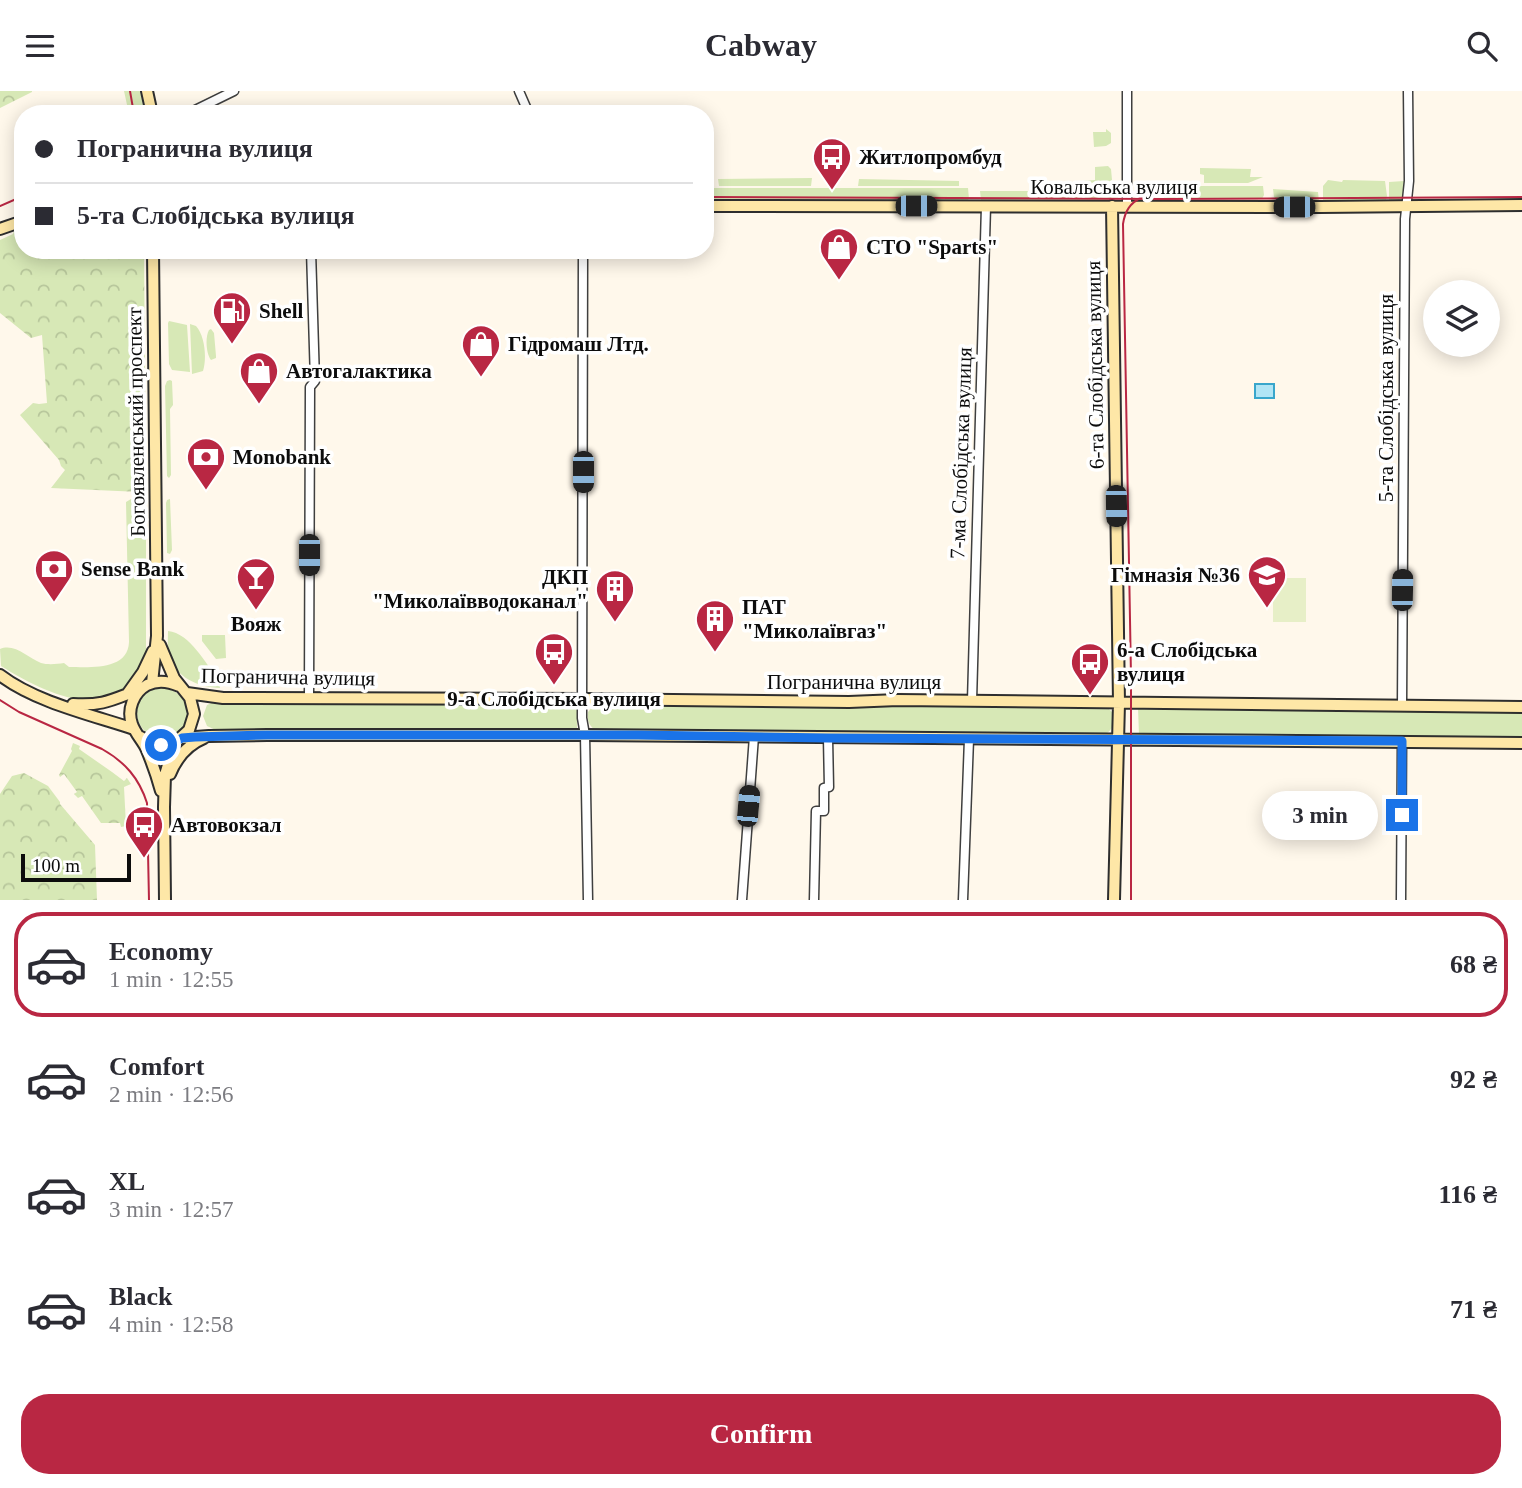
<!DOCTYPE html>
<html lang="en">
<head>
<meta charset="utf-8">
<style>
	body { margin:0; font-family:Georgia,serif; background:#f7f7f7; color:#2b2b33; height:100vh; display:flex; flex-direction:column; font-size:26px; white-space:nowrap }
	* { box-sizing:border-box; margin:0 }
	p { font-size:23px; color:#7c7c81 }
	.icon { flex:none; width:38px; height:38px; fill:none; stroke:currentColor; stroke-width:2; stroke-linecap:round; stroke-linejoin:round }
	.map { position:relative; height:809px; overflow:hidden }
	.sheet { display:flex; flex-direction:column; background:#fff; flex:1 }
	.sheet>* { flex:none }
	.hud { position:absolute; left:14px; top:14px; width:700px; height:154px; border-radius:28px; box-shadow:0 4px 18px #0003; display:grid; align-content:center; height:154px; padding:0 21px; background:#fff }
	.controls { position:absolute; left:1423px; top:189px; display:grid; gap:14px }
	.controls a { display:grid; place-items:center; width:77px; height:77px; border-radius:50%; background:#fff; box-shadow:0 4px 18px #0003; font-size:35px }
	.scale { position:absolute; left:21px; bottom:18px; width:110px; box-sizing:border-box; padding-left:7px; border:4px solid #0c0c0c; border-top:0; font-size:19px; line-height:24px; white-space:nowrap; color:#0c0c0c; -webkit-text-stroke:5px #fff; paint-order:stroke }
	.end { position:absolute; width:32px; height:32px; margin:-16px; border:9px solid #1a73e8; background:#fff; box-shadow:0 0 0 4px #fff }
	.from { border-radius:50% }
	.bubble { position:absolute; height:49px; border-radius:24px; background:#fff; box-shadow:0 4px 18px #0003; font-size:23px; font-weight:600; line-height:49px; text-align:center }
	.car { position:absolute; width:21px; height:42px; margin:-21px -10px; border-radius:9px; box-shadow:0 0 5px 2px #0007; background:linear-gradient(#222 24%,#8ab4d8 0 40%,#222 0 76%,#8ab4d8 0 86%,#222 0) }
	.hud b { display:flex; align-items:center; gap:24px; height:66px; font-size:26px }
	.hud b+b { border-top:2px solid #e1e1e2 }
	.hud i { width:18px; height:18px; background:#2b2b33 }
	ul { padding:12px 0 0; list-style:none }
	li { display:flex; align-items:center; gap:21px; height:105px; margin:0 14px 10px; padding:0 7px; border:4px solid transparent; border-radius:28px }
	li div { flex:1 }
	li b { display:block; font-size:26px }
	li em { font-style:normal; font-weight:600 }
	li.selected { border-color:#b92743 }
	li>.icon { width:63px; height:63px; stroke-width:1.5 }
	.action { display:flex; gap:14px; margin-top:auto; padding:14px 21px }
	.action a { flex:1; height:80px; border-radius:28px; background:#b92743; color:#fff; font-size:28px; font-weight:600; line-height:80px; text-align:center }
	header { display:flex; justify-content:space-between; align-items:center; height:91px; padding:0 21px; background:#fff; font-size:32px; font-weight:600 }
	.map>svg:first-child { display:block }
	.grass { fill:#d7e8b6 }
	.park { fill:url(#park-crowns) }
	.pitch { fill:#e7efc7 }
	.water { fill:#b1e5f5; stroke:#39a6cb; stroke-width:2 }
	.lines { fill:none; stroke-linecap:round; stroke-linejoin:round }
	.street-casing { stroke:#3f3f3f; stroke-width:11 }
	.secondary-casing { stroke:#2e2e2e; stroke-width:14 }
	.street { stroke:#fff; stroke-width:8 }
	.secondary { stroke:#fee7a7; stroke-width:10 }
	.tram { stroke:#b92743; stroke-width:2 }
	.route { stroke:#1a73e8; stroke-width:9 }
	.labels { text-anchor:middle; stroke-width:7; stroke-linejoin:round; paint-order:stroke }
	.poi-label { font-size:21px; font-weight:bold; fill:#0c0c0c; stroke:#fff; text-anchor:start }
	.street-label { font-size:21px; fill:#0c0c0c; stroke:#fff }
</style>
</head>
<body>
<header><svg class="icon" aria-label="menu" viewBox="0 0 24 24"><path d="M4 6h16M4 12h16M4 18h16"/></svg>Cabway<svg class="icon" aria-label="search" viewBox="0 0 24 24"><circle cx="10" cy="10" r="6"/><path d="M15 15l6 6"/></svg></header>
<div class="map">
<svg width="1522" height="809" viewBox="0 0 1522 809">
	<defs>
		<pattern id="park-crowns" width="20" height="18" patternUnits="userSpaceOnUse" patternTransform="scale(1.75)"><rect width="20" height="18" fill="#d7e8b6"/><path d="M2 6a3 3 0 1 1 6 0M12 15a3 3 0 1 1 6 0" fill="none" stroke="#b7c69b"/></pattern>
	</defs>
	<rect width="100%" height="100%" fill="#fff8eb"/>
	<!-- grass -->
	<path class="grass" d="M 124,0 L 140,0 L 145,23 L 129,23 Z
		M 1106,38 L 1111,42 L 1111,52 L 1106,55 L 1094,56 L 1093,41 L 1106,41 Z
		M 1108,75 L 1111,78 L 1112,89 L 1109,91 L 1069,93 L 1069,91 L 1095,89 L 1095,76 Z
		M 1200,77 L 1251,78 L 1250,86 L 1263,86 L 1248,92 L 1204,92 L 1204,84 L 1200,83 Z
		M 812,87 L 811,95 L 719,95 L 718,88 Z
		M 859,88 L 959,90 L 959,95 L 858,95 Z
		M 1328,89 L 1342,91 L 1343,89 L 1385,90 L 1387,105 L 1386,109 L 1323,110 L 1323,95 Z
		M 1404,90 L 1403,107 L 1400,109 L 1389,109 L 1389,91 Z
		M 1120,95 L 1118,107 L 1112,109 L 986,110 L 981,109 L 980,100 L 1041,100 L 1041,96 Z
		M 1189,95 L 1263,95 L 1264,104 L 1262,108 L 1164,108 L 1164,102 L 1189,102 Z
		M 705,97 L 968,97 L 969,108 L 966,110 L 705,110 Z
		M 1273,98 L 1318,101 L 1319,110 L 1278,110 L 1274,106 Z
		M 169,230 L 187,234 L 190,281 L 172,279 L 169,273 L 168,232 Z
		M 190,233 L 196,235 C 205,245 207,267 203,280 L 192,283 Z
		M 211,238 L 214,242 L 216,265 L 216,267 L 211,269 C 206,262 205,246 209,239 Z
		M 170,289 L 172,290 L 173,314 L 170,318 L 171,384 L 169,387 L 167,385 L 165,295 L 167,290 Z
		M 140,407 L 145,411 L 146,414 L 146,563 C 122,639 49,605 1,575 L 0,558 C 15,552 28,567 41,572 C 48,574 57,573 64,572 L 69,576 C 89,576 128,580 129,551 L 126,411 L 131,408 Z
		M 170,408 L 172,459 L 170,463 L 167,462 L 167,459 L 166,412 L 167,409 Z
		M 168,540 C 190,542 206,573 219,590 L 220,597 C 198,596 176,587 169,564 C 167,557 168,548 168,540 Z
		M 202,544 L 225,544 L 226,567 L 216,568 L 202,550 Z
		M137 622a25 25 0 1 1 50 0a25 25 0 1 1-50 0Z
		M 214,611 L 577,613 L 577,640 L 218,640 L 207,635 L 203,625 L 207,614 Z
		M 599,613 L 1106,615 L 1113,622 C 1114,633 1114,638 1104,644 L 597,640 C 589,635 587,630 588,621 L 594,614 Z
		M 1138,617 L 1522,620 L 1522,647 L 1139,644 Z"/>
	<!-- park -->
	<path class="park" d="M 0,0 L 32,0 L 32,1 L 0,17 Z
		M 23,135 L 23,159 L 144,159 L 146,394 L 144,399 L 140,401 L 51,397 L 65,379 L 61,375 L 59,369 L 20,324 L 33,312 L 39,313 L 47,312 L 42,244 L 31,247 L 0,222 L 0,149 L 13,143 L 15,137 Z
		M 73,652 L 80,655 L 79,658 L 112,681 L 124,690 L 127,687 L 131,693 L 124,696 L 126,735 L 121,736 L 120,732 L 101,732 L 82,705 L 78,707 L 74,703 L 77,701 L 64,683 L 60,686 L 59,684 L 72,660 L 71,658 Z
		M 24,682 L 48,695 L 60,711 L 60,713 L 95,754 L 97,809 L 0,809 L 0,703 L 12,685 Z"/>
	<!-- pitch -->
	<path class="pitch" d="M 1273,487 L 1306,487 L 1306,531 L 1273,531 Z"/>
	<!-- water -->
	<path class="water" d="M 1255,293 L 1274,293 L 1274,307 L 1255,307 Z"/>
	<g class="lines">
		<!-- street casing -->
		<g class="street-casing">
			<path id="street" d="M 519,0 L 529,23
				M 187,23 L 234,0
				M 1127,116 L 1127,0
				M 583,159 L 582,627 L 585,644 L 588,809
				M 309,607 L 310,296 L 315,290 L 311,159
				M 972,610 L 986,115
				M 1402,615 L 1405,128 L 1409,90 L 1408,0
				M 742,809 L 754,645
				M 814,809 L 816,720 L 824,720 L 824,697 L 829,696 L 828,647
				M 963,809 L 969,648
				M 1401,809 L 1402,650"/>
		</g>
		<!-- secondary casing -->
		<g class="secondary-casing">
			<path id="secondary" d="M 147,0 L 152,23
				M 705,115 L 1320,116 L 1522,114
				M 1112,115 L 1119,612 L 1114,809
				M 0,138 L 23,130
				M 160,554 L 174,587 L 190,607 L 194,623 L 189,639 L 177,650 L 173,657 L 165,684 L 164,716 L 165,809
				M 0,584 C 35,611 92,624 134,638
				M 152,592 L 157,545 L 153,159
				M 128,602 L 143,581 L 153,560
				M 187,602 L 223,607 L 583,608 L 849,611 L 898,609 L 1522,616
				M 73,613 C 105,615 113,608 141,598
				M 141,646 C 152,655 164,656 177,650
				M 182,647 L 209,645 L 267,644 L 585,644 L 1522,652
				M 170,683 C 177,666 187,654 204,647
				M 161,700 C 157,685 152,671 146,657 C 142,649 135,642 132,633 C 127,619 133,602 147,594 C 157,589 168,590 179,595"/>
		</g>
		<!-- street -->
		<use href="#street" class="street"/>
		<!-- secondary -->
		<use href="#secondary" class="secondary"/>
		<!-- tram -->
		<path class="tram" d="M 130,0 L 134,23
			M 705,106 L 1162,108 L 1522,106
			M 0,115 L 23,105
			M 0,609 L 19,621 L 102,658 C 125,671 139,687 147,712 L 149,809
			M 1131,809 L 1131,585 L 1123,133 C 1125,120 1130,112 1142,106"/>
	</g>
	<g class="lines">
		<!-- route -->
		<path class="route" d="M 161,654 L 172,653 L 182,647 L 195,646 L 267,644 L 638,644 L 828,647 L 1402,650 L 1402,724"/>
	</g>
	<!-- icons -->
	<defs>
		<g id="bus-pin" transform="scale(2.0125)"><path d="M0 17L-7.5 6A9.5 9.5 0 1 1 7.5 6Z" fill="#b92743" stroke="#fff"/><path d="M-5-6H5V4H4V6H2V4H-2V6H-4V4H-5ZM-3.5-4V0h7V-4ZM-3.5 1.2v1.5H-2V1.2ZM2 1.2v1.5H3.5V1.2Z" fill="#fff"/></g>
		<g id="shop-pin" transform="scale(2.0125)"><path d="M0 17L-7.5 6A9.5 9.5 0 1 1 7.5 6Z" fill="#b92743" stroke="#fff"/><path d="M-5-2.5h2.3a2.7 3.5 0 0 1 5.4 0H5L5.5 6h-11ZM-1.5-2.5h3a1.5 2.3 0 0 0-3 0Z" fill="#fff"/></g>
		<g id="fuel-pin" transform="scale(2.0125)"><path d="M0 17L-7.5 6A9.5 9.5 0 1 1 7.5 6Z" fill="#b92743" stroke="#fff"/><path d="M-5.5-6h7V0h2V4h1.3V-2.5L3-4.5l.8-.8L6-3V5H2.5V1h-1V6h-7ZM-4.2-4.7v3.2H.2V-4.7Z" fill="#fff"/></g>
		<g id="bank-pin" transform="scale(2.0125)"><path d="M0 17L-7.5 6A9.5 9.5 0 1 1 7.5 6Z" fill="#b92743" stroke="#fff"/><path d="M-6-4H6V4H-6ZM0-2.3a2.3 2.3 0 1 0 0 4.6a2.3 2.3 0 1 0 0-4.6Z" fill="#fff"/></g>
		<g id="school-pin" transform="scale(2.0125)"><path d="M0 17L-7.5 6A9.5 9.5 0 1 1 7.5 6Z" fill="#b92743" stroke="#fff"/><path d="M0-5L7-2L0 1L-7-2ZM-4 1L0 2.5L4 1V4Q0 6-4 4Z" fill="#fff"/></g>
		<g id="bar-pin" transform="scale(2.0125)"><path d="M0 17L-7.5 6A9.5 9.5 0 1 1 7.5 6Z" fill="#b92743" stroke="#fff"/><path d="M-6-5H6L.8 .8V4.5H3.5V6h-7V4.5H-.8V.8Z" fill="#fff"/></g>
		<g id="building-pin" transform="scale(2.0125)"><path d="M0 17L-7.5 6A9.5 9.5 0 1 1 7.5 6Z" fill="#b92743" stroke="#fff"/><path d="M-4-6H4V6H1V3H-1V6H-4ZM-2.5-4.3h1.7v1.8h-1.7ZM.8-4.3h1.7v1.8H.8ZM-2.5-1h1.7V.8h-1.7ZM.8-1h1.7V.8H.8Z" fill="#fff"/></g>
	</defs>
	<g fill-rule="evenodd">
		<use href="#bus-pin" x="832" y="66"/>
		<use href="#shop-pin" x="839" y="156"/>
		<use href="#fuel-pin" x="232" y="220"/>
		<use href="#shop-pin" x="481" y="253"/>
		<use href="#shop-pin" x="259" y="280"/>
		<use href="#bank-pin" x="206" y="366"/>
		<use href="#bank-pin" x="54" y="478"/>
		<use href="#school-pin" x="1267" y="484"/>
		<use href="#bar-pin" x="256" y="486"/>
		<use href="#building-pin" x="615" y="498"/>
		<use href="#building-pin" x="715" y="528"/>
		<use href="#bus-pin" x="554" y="561"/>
		<use href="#bus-pin" x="1090" y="571"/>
		<use href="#bus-pin" x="144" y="734"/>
	</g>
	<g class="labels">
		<!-- poi labels -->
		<g class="poi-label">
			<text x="859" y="73">Житлопромбуд</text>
			<text x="866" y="163">СТО "Sparts"</text>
			<text x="259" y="227">Shell</text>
			<text x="508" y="260">Гідромаш Лтд.</text>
			<text x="286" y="287">Автогалактика</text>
			<text x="233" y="373">Monobank</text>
			<text x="81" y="485">Sense Bank</text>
			<text x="1240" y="491" text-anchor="end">Гімназія №36</text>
			<text x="588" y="493" text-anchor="end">ДКП<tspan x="588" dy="24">"Миколаївводоканал"</tspan></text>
			<text x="742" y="523">ПАТ<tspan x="742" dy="24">"Миколаївгаз"</tspan></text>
			<text x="256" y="540" text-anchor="middle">Вояж</text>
			<text x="1117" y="566">6-а Слобідська<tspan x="1117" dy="24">вулиця</tspan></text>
			<text x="554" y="615" text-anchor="middle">9-а Слобідська вулиця</text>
			<text x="171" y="741">Автовокзал</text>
		</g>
		<!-- street labels -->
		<g class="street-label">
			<text x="1114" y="103">Ковальська вулиця</text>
			<text transform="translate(1095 274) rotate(-91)" y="7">6-та Слобідська вулиця</text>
			<text transform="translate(1386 307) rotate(-90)" y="7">5-та Слобідська вулиця</text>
			<text transform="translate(136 331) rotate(-91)" y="7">Богоявленський проспект</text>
			<text transform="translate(961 362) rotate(-88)" y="7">7-ма Слобідська вулиця</text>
			<text transform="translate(288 586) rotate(1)" y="7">Погранична вулиця</text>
			<text x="854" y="598">Погранична вулиця</text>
		</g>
	</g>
</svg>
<div class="controls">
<a><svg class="icon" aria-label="layers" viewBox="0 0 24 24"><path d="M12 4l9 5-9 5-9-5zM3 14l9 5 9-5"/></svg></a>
</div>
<div class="scale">100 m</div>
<i class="end from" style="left:161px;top:654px"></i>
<i class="end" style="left:1402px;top:724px"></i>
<div class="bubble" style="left:1262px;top:700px;width:116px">3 min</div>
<i class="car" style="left:916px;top:115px;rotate:90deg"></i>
<i class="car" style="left:1294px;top:116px;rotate:270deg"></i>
<i class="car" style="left:583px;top:381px;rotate:180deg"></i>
<i class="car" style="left:1116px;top:415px;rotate:179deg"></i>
<i class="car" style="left:309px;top:464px;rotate:180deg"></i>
<i class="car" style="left:1402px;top:499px;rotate:1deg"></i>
<i class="car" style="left:748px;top:715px;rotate:5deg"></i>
<div class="hud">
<b><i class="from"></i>Погранична вулиця</b>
<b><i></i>5-та Слобідська вулиця</b>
</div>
</div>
<section class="sheet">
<ul>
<li class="selected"><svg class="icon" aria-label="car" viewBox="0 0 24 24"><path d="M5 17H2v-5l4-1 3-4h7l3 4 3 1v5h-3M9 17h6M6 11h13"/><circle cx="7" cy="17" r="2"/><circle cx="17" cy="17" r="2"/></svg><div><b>Economy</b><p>1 min · 12:55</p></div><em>68 ₴</em></li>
<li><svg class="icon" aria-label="car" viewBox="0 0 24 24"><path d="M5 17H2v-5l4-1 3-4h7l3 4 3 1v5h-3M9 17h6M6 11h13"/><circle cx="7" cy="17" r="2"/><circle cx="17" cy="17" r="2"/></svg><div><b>Comfort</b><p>2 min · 12:56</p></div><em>92 ₴</em></li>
<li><svg class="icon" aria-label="car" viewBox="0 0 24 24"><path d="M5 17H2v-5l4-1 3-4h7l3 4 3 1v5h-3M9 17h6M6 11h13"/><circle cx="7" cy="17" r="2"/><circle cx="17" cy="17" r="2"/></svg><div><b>XL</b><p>3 min · 12:57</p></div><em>116 ₴</em></li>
<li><svg class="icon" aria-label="car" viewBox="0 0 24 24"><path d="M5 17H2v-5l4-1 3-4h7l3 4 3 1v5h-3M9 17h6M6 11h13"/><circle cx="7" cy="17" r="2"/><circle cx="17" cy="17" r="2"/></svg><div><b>Black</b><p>4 min · 12:58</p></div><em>71 ₴</em></li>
</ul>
<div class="action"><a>Confirm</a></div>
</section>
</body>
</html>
